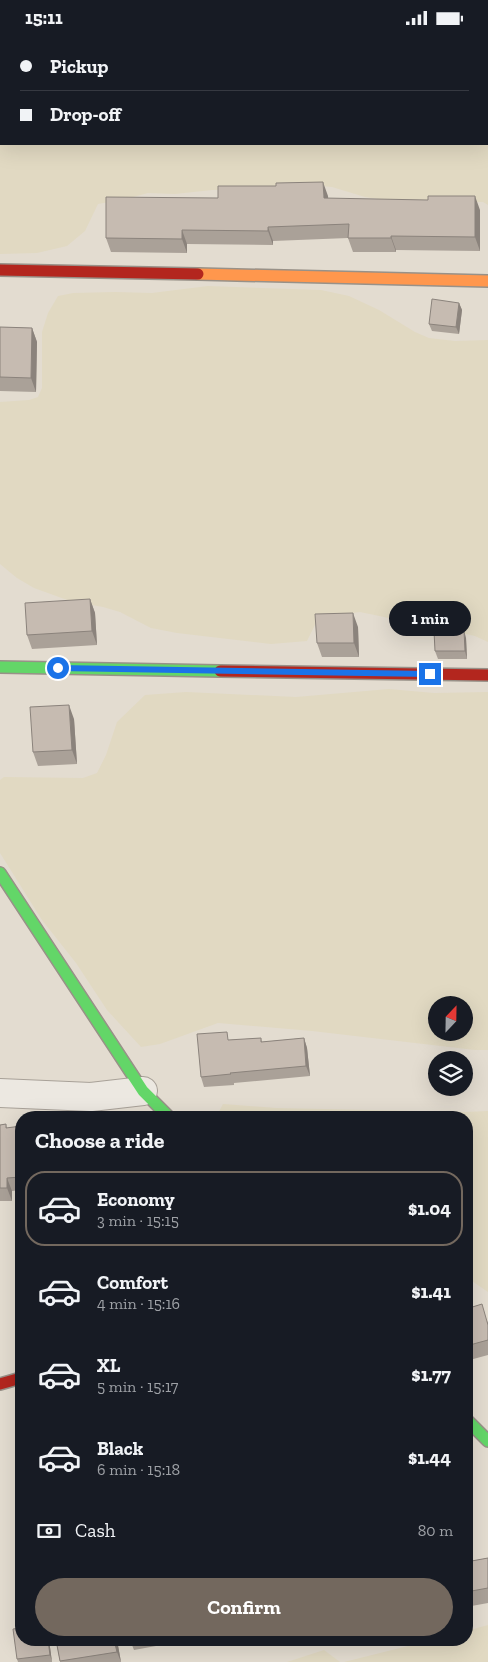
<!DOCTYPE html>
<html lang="en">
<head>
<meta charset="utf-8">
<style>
	body { margin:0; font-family:"Zilla Slab",serif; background:#242831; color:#f1f3f6; height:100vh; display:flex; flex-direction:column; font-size:19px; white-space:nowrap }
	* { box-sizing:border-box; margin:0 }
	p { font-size:16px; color:#9ea1a6 }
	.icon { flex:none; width:28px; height:28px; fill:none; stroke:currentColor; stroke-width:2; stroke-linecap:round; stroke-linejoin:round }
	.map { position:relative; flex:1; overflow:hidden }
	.details { position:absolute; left:15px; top:1076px; width:458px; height:535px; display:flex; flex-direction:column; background:#171b24; border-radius:20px; box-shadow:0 5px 20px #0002 }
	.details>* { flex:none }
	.top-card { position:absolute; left:0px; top:0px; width:489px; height:110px; box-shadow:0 5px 20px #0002; display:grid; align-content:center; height:110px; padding:0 20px; background:#171b24 }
	.needle { width:32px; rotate:22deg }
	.fabs { position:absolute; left:428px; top:961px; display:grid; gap:10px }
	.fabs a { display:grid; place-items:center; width:45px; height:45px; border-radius:50%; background:#171b24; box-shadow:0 5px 20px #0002; font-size:25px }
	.end { position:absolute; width:22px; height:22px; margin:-11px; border:6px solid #1a73e8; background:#fff; box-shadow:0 0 0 2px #fff }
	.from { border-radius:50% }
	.bubble { position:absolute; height:35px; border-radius:18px; background:#171b24; box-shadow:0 5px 20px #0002; font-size:16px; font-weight:700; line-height:35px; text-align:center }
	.top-card b { display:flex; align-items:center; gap:18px; height:48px; font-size:19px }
	.top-card b+b { border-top:1px solid #363941 }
	.top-card i { width:12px; height:12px; background:#f1f3f6 }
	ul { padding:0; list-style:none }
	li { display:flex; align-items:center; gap:15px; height:75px; margin:0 10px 8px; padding:0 10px; border:2px solid transparent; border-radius:20px }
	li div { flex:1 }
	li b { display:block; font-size:19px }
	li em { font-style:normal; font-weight:700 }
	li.on { border-color:#73685e }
	li>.icon { width:45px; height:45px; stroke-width:1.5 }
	h2 { padding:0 20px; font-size:22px; line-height:60px }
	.pay { display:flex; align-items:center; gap:12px; height:55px; padding:0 20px; font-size:19px }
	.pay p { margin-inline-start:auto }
	.cta { display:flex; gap:10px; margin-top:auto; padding:10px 20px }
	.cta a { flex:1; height:58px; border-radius:30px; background:#73685e; color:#fff; font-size:20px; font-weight:700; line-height:58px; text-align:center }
	.status { display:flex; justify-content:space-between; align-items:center; height:35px; padding:0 25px; background:#171b24; direction:ltr }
	.status svg { height:14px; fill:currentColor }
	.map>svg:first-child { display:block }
	.farmland { fill:#e1d9c2; fill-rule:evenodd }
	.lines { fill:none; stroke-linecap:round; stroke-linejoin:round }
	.street-casing { stroke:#a8a198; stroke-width:30 }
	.fast-casing { stroke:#989188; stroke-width:14 }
	.slow-casing { stroke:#989188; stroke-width:14 }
	.jam-casing { stroke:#989188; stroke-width:14 }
	.street { stroke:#ece8e1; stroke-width:28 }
	.fast { stroke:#63d668; stroke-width:11 }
	.slow { stroke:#ff974d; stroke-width:11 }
	.jam { stroke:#b3261e; stroke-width:11 }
	.wall { fill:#aaa198 }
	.shaded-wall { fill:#8b837c }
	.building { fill:#c6bbb1; stroke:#8b837c }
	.route { stroke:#1a73e8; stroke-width:6 }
</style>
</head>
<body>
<div class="status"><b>15:11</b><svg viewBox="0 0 49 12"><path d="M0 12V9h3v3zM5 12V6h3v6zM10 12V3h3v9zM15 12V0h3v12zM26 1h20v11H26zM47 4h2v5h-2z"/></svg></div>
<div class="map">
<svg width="488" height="1627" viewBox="0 0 488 1627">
	<rect width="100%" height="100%" fill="#e3dcd0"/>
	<!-- farmland -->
	<path class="farmland" d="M 0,0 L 488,0 L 488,170 L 483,167 L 391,166 L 365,162 L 332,152 L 300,149 L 264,154 L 212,155 L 175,159 L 148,158 L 126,164 L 98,169 L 85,196 L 67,211 L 37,218 L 0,219 ZM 1,1 L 488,1 L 488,109 L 1,109 Z
		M 208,251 L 321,255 L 349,261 L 379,275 L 415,297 L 429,303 L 455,306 L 488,305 L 488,607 L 475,601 L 360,577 L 324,582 L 316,588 L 307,606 L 271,609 L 177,598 L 151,593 L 120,577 L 103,572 L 70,566 L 34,553 L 17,543 L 0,529 L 0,367 L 29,365 L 38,362 L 42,353 L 42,297 L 48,278 L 58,261 L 73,258 L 115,257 L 152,258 Z
		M 389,654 L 434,658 L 488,657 L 488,1015 L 475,1015 L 312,996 L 218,988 L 160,1009 L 141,1012 L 107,975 L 76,928 L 42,885 L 0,818 L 0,745 L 4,742 L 83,743 L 97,738 L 106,720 L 117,687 L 145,660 L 186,657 L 296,662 ZM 436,970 L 464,970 L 464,998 L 436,998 Z
		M 223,1069 L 276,1073 L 465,1077 L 488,1076 L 488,1257 L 466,1242 L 466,1082 L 216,1082 Z
		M 488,1590 L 488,1627 L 344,1627 L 432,1605 L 466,1605 L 466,1596 Z
		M 324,1615 L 340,1627 L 287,1627 Z"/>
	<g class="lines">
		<!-- street casing -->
		<g class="street-casing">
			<path id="street" d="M 0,1058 L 91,1062 L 143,1056"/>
		</g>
		<!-- fast casing -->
		<g class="fast-casing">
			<path id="fast" d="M 0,632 L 220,636
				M 0,838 L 143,1056 L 169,1082
				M 466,1384 L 488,1406"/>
		</g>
		<!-- slow casing -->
		<g class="slow-casing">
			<path id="slow" d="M 198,239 L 488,246"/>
		</g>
		<!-- jam casing -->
		<g class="jam-casing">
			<path id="jam" d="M 0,235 L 198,239
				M 220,636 L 488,640
				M 0,1349 L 21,1343"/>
		</g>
		<!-- street -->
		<use href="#street" class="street"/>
		<!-- fast -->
		<use href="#fast" class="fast"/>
		<!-- slow -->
		<use href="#slow" class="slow"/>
		<!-- jam -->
		<use href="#jam" class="jam"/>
	</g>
	<!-- wall -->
	<path class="wall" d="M 328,161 L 328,164 L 480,175 L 480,216 L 396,215 L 396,217 L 353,217 L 348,203 L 273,206 L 273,210 L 187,209 L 187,218 L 111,217 L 106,203 L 218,163 Z
		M 459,268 L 462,275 L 459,299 L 432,296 L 429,289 Z
		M 0,292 L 32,293 L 37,307 L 36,357 L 0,356 Z
		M 90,564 L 95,578 L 97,610 L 32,614 L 27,600 Z
		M 358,592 L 359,622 L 322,622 L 317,608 Z
		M 466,603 L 467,624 L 438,624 L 435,616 Z
		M 74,684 L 77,729 L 38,731 L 33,717 Z
		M 261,1003 L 262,1007 L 304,1003 L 307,1013 L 310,1041 L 234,1048 L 234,1050 L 204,1052 L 201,1042 L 230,1005 Z
		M 6,1089 L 7,1093 L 21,1091 L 21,1155 L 12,1156 L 12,1166 L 0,1166 L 0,1090 Z
		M 466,1274 L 488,1287 L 488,1320 L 466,1326 Z
		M 488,1523 L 488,1568 L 466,1572 L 466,1527 Z
		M 21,1605 L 49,1605 L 52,1627 L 18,1627 L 17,1624 Z
		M 56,1605 L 117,1605 L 121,1627 L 60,1627 Z
		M 130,1605 L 177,1605 L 178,1607 L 134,1615 Z"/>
	<!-- shaded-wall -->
	<path class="shaded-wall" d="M 323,147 L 328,161 L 329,177 L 324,163 Z
		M 475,161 L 480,175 L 480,216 L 475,202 Z
		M 268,192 L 273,206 L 273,210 L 268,196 Z
		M 182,195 L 187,209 L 187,218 L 182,204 Z
		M 391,201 L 396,215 L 396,217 L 391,203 Z
		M 459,268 L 462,275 L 459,299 L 456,292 Z
		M 32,293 L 37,307 L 36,357 L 31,343 Z
		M 90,564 L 95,578 L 97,610 L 92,596 Z
		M 353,578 L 358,592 L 359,622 L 354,608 Z
		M 464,595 L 466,603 L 467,624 L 465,616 Z
		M 69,670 L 74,684 L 77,729 L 72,715 Z
		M 304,1003 L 307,1013 L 310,1041 L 306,1031 Z
		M 7,1143 L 12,1156 L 12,1166 L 7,1153 Z
		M 48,1605 L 49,1605 L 52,1627 L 50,1620 Z
		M 114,1605 L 117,1605 L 121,1627 L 117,1617 Z"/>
	<!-- building -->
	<path class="building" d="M 323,147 L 324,163 L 428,165 L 428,161 L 475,161 L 475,202 L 391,201 L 391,203 L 348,203 L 349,189 L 268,192 L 268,196 L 182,195 L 182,204 L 106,203 L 106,162 L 218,163 L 218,151 L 276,151 L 276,148 Z
		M 432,264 L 459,268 L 456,292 L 429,289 Z
		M 0,292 L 32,293 L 31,343 L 0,342 Z
		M 90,564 L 92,596 L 27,600 L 25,568 Z
		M 353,578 L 354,608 L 317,608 L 315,579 Z
		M 464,595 L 465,616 L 435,616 L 434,596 Z
		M 69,670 L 72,715 L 33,717 L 30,672 Z
		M 227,997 L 228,1005 L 261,1003 L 261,1007 L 304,1003 L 306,1031 L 230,1038 L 231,1039 L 201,1042 L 197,999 Z
		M 6,1089 L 6,1093 L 21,1091 L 21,1142 L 7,1143 L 7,1153 L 0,1153 L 0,1090 Z
		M 482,1269 L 488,1290 L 488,1305 L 466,1311 L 466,1274 Z
		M 488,1523 L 488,1553 L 466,1557 L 466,1527 Z
		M 21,1593 L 21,1605 L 48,1605 L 50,1620 L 17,1624 L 13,1594 Z
		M 56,1605 L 114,1605 L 117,1617 L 60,1626 Z"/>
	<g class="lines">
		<!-- route -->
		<path class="route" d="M 58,633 L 430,639"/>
	</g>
</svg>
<div class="fabs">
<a><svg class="needle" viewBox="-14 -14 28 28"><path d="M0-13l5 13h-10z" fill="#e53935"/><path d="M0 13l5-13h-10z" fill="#9ea1a6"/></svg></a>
<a><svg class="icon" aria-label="layers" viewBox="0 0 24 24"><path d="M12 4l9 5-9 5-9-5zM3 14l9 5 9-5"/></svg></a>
</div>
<i class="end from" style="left:58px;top:633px"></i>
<i class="end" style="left:430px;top:639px"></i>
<div class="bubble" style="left:389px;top:566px;width:82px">1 min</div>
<div class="top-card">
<b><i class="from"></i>Pickup</b>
<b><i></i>Drop-off</b>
</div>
<section class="details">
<h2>Choose a ride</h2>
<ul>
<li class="on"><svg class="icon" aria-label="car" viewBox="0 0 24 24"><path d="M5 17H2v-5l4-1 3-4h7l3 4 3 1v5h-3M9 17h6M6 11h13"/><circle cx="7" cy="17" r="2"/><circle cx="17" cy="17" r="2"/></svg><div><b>Economy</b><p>3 min · 15:15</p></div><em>$1.04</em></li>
<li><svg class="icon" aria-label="car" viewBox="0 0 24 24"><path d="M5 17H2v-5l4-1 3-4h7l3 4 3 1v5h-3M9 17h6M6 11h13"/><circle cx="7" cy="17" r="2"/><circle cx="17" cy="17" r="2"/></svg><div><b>Comfort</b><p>4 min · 15:16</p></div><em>$1.41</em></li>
<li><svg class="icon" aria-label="car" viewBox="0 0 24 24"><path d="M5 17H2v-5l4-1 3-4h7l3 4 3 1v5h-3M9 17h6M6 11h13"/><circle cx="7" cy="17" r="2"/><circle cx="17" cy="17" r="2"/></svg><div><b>XL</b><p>5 min · 15:17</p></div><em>$1.77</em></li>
<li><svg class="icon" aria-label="car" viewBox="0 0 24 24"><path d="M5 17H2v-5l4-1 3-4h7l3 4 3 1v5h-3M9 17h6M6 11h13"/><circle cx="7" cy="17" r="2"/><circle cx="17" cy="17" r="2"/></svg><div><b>Black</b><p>6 min · 15:18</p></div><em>$1.44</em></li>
</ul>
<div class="pay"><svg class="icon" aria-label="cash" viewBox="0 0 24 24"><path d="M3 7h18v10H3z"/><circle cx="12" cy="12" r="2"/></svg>Cash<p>80 m</p></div>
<div class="cta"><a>Confirm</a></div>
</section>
</div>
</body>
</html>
